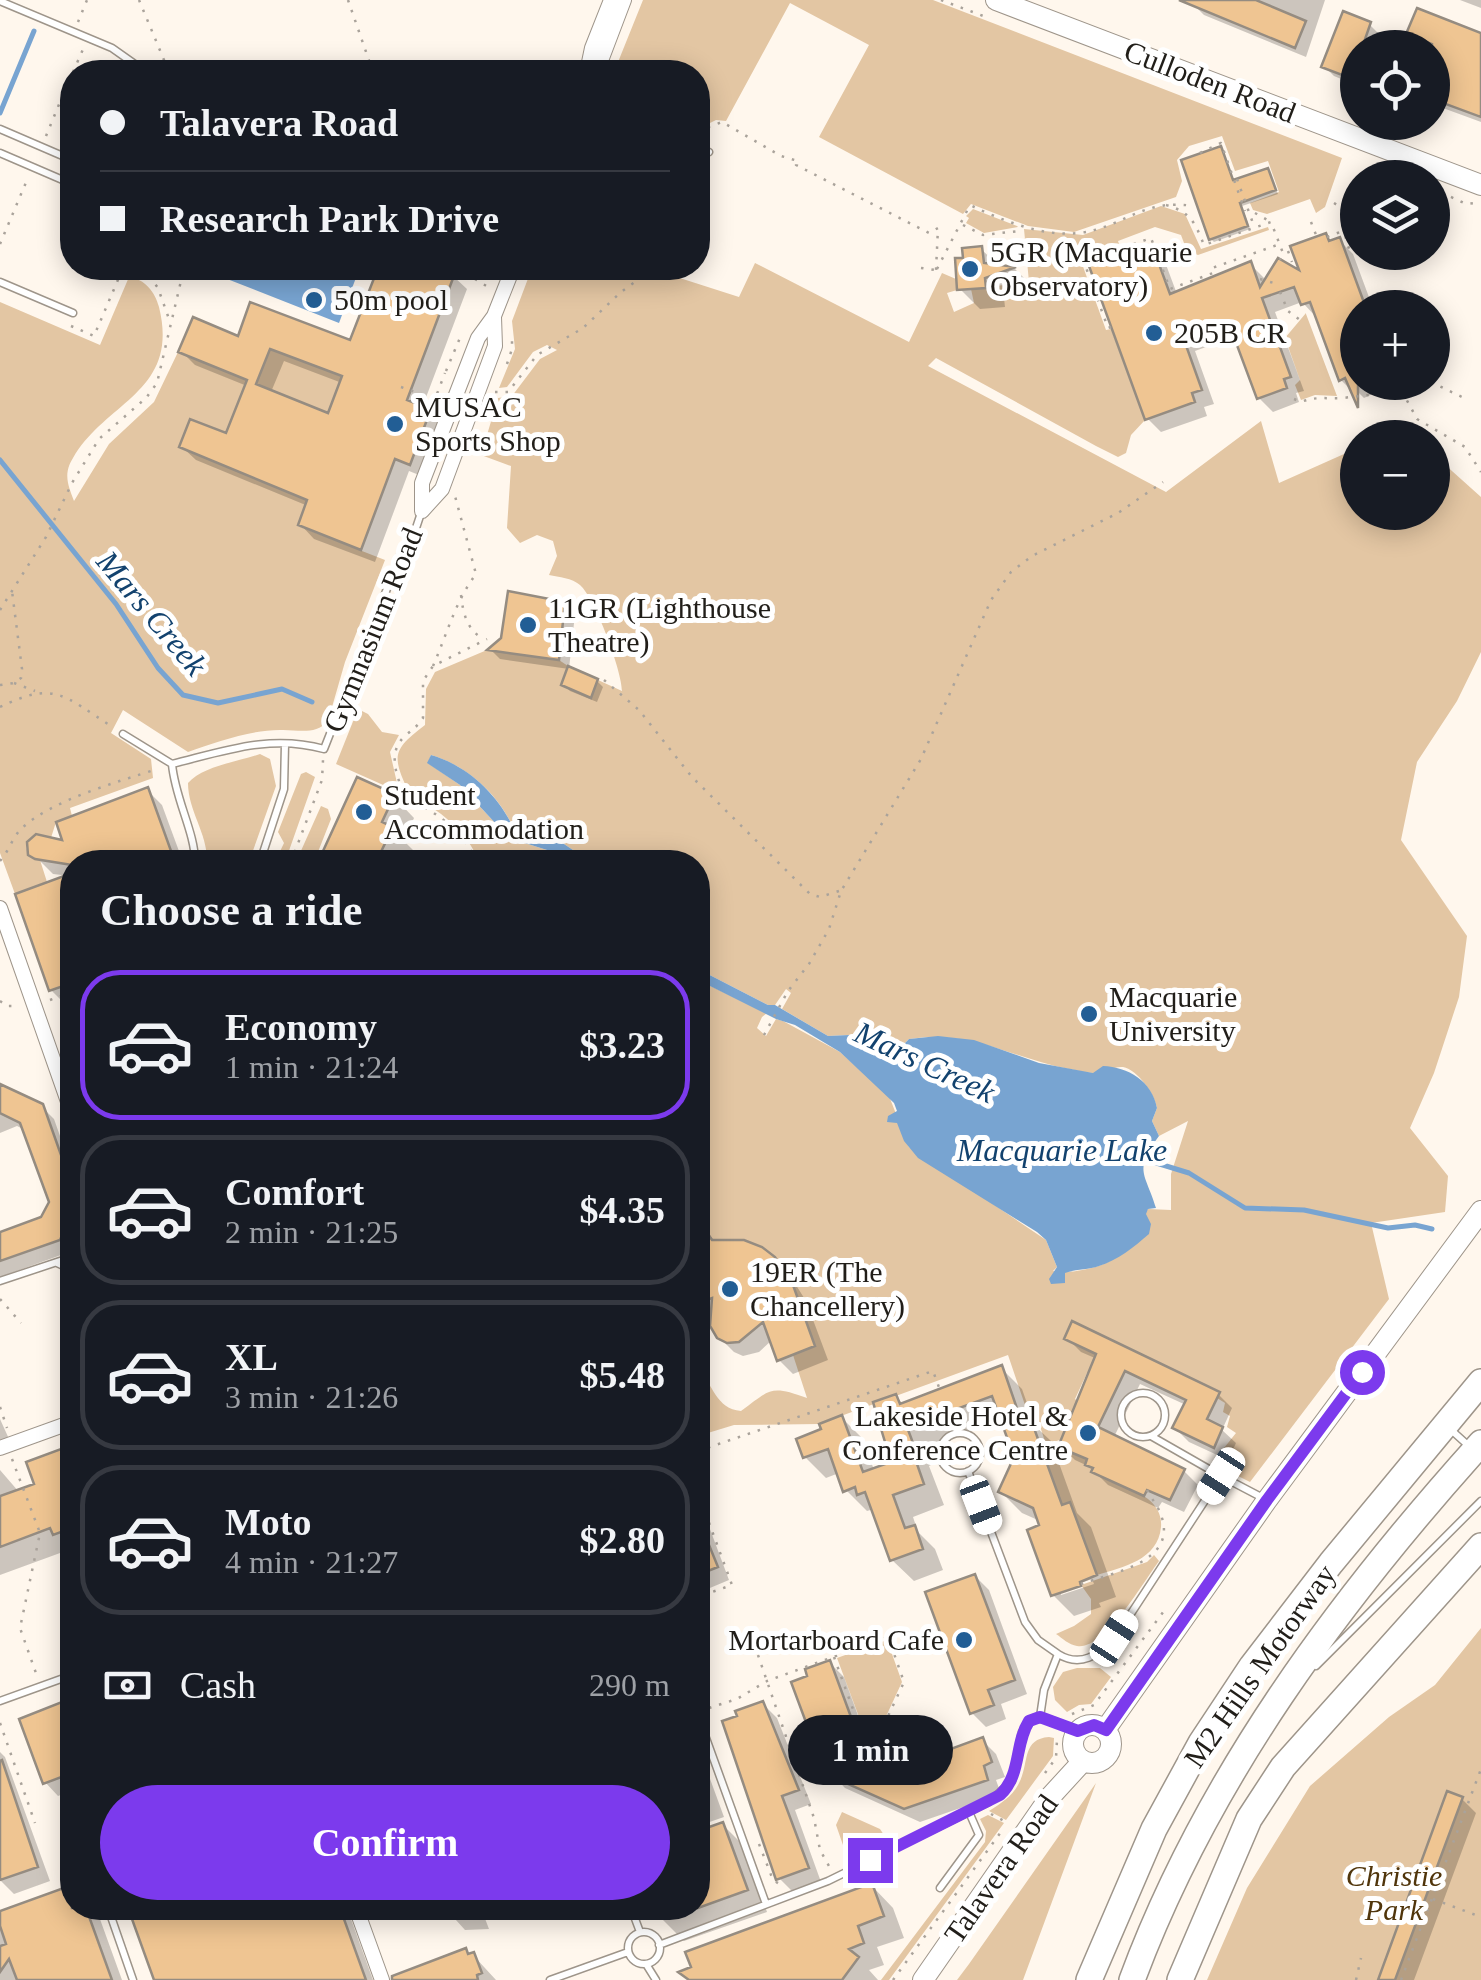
<!DOCTYPE html>
<html lang="en">
<head>
<meta charset="utf-8">
<style>
	body { margin:0; font-family:Georgia,serif; background:#242831; color:#f1f3f6; height:100vh; display:flex; flex-direction:column; font-size:38px; white-space:nowrap }
	* { box-sizing:border-box; margin:0 }
	p { font-size:32px; color:#9ea1a6 }
	.icon { flex:none; width:55px; height:55px; fill:none; stroke:currentColor; stroke-width:2; stroke-linecap:round; stroke-linejoin:round }
	.map { position:relative; flex:1; overflow:hidden }
	.side { position:absolute; left:60px; top:850px; width:650px; height:1070px; display:flex; flex-direction:column; background:#171b24; border-radius:40px; box-shadow:0 5px 25px #0003 }
	.side>* { flex:none }
	.guide { position:absolute; left:60px; top:60px; width:650px; height:220px; border-radius:40px; box-shadow:0 5px 25px #0003; display:grid; align-content:center; height:220px; padding:0 40px; background:#171b24 }
	.buttons { position:absolute; left:1340px; top:30px; display:grid; gap:20px }
	.buttons a { display:grid; place-items:center; width:110px; height:110px; border-radius:50%; background:#171b24; box-shadow:0 5px 25px #0003; font-size:50px }
	.end { position:absolute; width:45px; height:45px; margin:-22px; border:12px solid #7c3aed; background:#fff; box-shadow:0 0 0 5px #fff }
	.from { border-radius:50% }
	.bubble { position:absolute; height:70px; border-radius:35px; background:#171b24; box-shadow:0 5px 25px #0003; font-size:32px; font-weight:700; line-height:70px; text-align:center }
	.car { position:absolute; width:30px; height:60px; margin:-30px -15px; border-radius:12px; box-shadow:0 0 8px 2px #0007; background:linear-gradient(#fff 24%,#345 0 40%,#fff 0 76%,#345 0 86%,#fff 0) }
	.guide b { display:flex; align-items:center; gap:35px; height:95px; font-size:38px }
	.guide b+b { border-top:2px solid #363941 }
	.guide i { width:25px; height:25px; background:#f1f3f6 }
	ul { padding:0; list-style:none }
	li { display:flex; align-items:center; gap:30px; height:150px; margin:0 20px 15px; padding:0 20px; border:5px solid #363941; border-radius:40px }
	li div { flex:1 }
	li b { display:block; font-size:38px }
	li em { font-style:normal; font-weight:700 }
	li.on { border-color:#7c3aed }
	li>.icon { width:90px; height:90px; stroke-width:1.5 }
	h2 { padding:0 40px; font-size:45px; line-height:120px }
	.pay { display:flex; align-items:center; gap:25px; height:110px; padding:0 40px; font-size:38px }
	.pay p { margin-inline-start:auto }
	.cta { display:flex; gap:20px; margin-top:auto; padding:20px 40px }
	.cta a { flex:1; height:115px; border-radius:60px; background:#7c3aed; color:#fff; font-size:40px; font-weight:700; line-height:115px; text-align:center }
	.map>svg:first-child { display:block }
	.green { fill:#e3c6a3 }
	.water { fill:#78a4d1 }
	.shadow { fill:#0003; fill-rule:evenodd }
	.lines { fill:none; stroke-linecap:round; stroke-linejoin:round }
	.stream { stroke:#78a4d1; stroke-width:5 }
	.building { fill:#efc592; stroke:#958c81; stroke-width:2.5; fill-rule:evenodd }
	.lane-casing { stroke:#9e958a; stroke-width:9 }
	.street-casing { stroke:#9e958a; stroke-width:16 }
	.secondary-casing { stroke:#9e958a; stroke-width:22 }
	.highway-casing { stroke:#9e958a; stroke-width:28 }
	.path { stroke:#aaa39b; stroke-width:2.5; stroke-dasharray:2.5 8; stroke-linecap:butt }
	.lane { stroke:#fff; stroke-width:6 }
	.street { stroke:#fff; stroke-width:14 }
	.secondary { stroke:#fff; stroke-width:20 }
	.highway { stroke:#fff; stroke-width:25 }
	.route { stroke:#7c3aed; stroke-width:12 }
	.poi-dot { fill:#225e95; stroke:#fff; stroke-width:4 }
	.labels { text-anchor:middle; stroke-width:10; stroke-linejoin:round; paint-order:stroke }
	.street-label { font-size:30px; fill:#211e19; stroke:#fff }
	.poi-label { font-size:30px; fill:#211e19; stroke:#fff; text-anchor:start }
	.park-label { font-size:30px; font-style:italic; fill:#50350b; stroke:#fff }
	.water-label { font-size:32px; font-style:italic; fill:#12426e; stroke:#fff }
</style>
</head>
<body>
<div class="map">
<svg width="1481" height="1980" viewBox="0 0 1481 1980">
	<rect width="100%" height="100%" fill="#fff7ed"/>
	<!-- green -->
	<path class="green" d="M 643,0 L 933,0 L 1342,158 L 1325,207 L 1316,213 L 1310,199 L 1267,214 L 1253,210 L 1250,203 L 1279,192 L 1268,161 L 1235,171 L 1222,136 L 1189,146 L 1177,160 L 1182,181 L 1176,197 L 1074,232 L 1028,226 L 971,204 L 963,214 L 819,137 L 869,45 L 790,3 L 726,121 L 716,120 L 698,129 L 698,72 L 614,72 Z
		M 1161,206 L 1185,214 L 1201,249 L 1268,227 L 1269,230 L 1198,255 L 1187,251 L 1181,235 L 1155,227 L 1118,241 L 1120,247 L 1081,261 L 1106,330 L 1111,329 L 1145,420 L 1131,435 L 1126,453 L 1118,457 L 1096,446 L 936,358 L 928,366 L 1166,492 L 1261,421 L 1279,483 L 1344,454 L 1357,452 L 1358,512 L 1432,512 L 1433,454 L 1481,497 L 1481,652 L 1457,701 L 1417,762 L 1401,840 L 1467,936 L 1459,997 L 1434,1073 L 1410,1128 L 1448,1176 L 1445,1212 L 1371,1223 L 1389,1299 L 1250,1482 L 1212,1463 L 1236,1433 L 1227,1427 L 1230,1416 L 1223,1412 L 1225,1403 L 1217,1398 L 1219,1391 L 1073,1322 L 1114,1362 L 1105,1381 L 1087,1373 L 1075,1399 L 1079,1402 L 1062,1439 L 1046,1445 L 1035,1410 L 1027,1411 L 1008,1355 L 819,1424 L 734,1425 L 698,1436 L 698,1369 C 713,1384 716,1409 741,1411 C 771,1389 770,1385 807,1398 L 793,1355 L 815,1346 C 799,1302 791,1258 744,1240 L 737,1274 L 698,1219 L 698,980 L 767,1013 L 762,1017 L 757,1028 L 766,1036 L 776,1019 L 783,1021 L 840,1052 L 889,1096 L 909,1147 L 1046,1240 L 1057,1267 L 1053,1271 C 1070,1274 1095,1269 1110,1261 L 1148,1209 L 1171,1210 L 1171,1174 L 1188,1121 L 1159,1136 L 1152,1121 L 1157,1108 C 1155,1095 1138,1070 1123,1067 C 1114,1066 1102,1073 1093,1073 C 1085,1073 1077,1070 1069,1069 C 1011,1058 971,1029 909,1039 L 899,1049 L 889,1042 L 849,1035 L 828,1036 L 782,1009 L 791,993 L 786,989 L 775,1005 L 768,1005 L 698,969 L 698,862 L 591,862 L 546,832 L 511,823 C 496,792 465,765 431,755 L 428,763 L 460,785 L 509,838 L 547,850 L 566,862 L 479,862 C 467,830 439,810 410,795 C 392,756 391,751 425,725 L 426,689 L 435,672 L 487,650 L 559,660 L 568,666 L 561,685 L 590,697 L 598,680 L 622,691 C 622,671 595,598 580,585 C 572,578 559,577 549,575 L 557,556 L 553,541 L 537,535 L 520,543 L 507,528 L 511,466 L 481,455 L 498,398 L 512,396 L 540,359 L 557,350 L 547,345 L 533,352 L 507,387 L 499,388 L 515,349 L 512,321 L 532,268 L 656,268 L 661,272 L 739,297 L 755,263 L 909,342 L 942,273 L 956,279 L 957,290 L 947,293 L 954,312 L 974,303 L 971,289 L 1029,282 L 1024,229 L 1083,235 Z
		M 973,209 L 1017,226 L 1018,227 L 984,233 L 966,223 L 969,218 L 966,216 Z
		M 129,277 C 145,279 155,292 159,307 C 180,392 106,401 73,458 C 63,474 68,485 74,501 L 109,444 L 154,402 L 178,352 L 247,380 L 227,433 L 190,420 L 180,447 L 307,500 L 298,526 L 385,560 L 345,662 L 328,721 C 316,735 299,730 283,730 C 253,729 216,742 188,752 L 123,710 L 111,733 L 151,759 L 153,778 L 70,808 L 72,816 L 56,822 L 50,841 L 40,834 C 22,837 22,856 40,860 L 47,882 L 15,894 L 0,853 L 0,302 L 100,345 Z
		M 1306,313 L 1306,314 L 1337,396 L 1315,395 L 1301,400 L 1295,385 L 1300,380 L 1285,338 Z
		M 270,349 L 342,376 L 328,413 L 256,384 Z
		M 358,709 L 368,714 L 382,732 L 399,735 L 390,752 L 399,792 L 336,764 Z
		M 260,754 L 270,759 L 276,786 L 250,859 L 256,862 L 207,862 C 208,834 188,811 188,783 C 203,766 237,762 260,754 Z
		M 306,772 L 315,777 L 285,862 L 275,862 L 284,843 L 278,832 L 301,774 Z
		M 321,806 L 328,809 L 331,819 L 314,862 L 296,862 Z
		M 1066,1450 L 1087,1459 L 1085,1465 L 1093,1468 L 1092,1472 C 1110,1480 1133,1487 1148,1499 C 1157,1506 1162,1516 1161,1527 C 1158,1560 1123,1567 1097,1575 L 1070,1503 L 1055,1508 L 1057,1492 L 1044,1456 Z
		M 1154,1555 L 1159,1561 C 1144,1581 1104,1651 1077,1646 C 1069,1645 1062,1638 1056,1634 L 1074,1626 L 1091,1614 L 1091,1599 L 1081,1585 L 1147,1562 Z
		M 1481,1628 L 1481,1980 L 1207,1980 L 1247,1888 L 1310,1786 L 1389,1717 L 1435,1685 Z
		M 887,1640 L 902,1682 L 876,1738 L 865,1733 L 837,1658 Z
		M 1077,1668 L 1100,1668 L 1111,1677 L 1091,1704 L 1079,1705 L 1067,1712 L 1055,1700 L 1053,1687 L 1063,1672 Z
		M 1049,1737 L 1054,1738 L 1053,1756 L 1006,1820 L 989,1811 C 1002,1803 1014,1795 1020,1781 C 1029,1762 1022,1739 1049,1737 Z
		M 1096,1783 L 1023,1980 L 957,1980 L 969,1964 Z
		M 842,1812 L 880,1829 L 884,1835 L 882,1841 L 861,1853 L 851,1853 L 843,1845 L 836,1825 Z
		M 988,1815 L 1004,1823 L 889,1980 L 881,1980 L 985,1842 L 986,1831 L 980,1819 Z"/>
	<!-- water -->
	<path class="water" d="M 226,268 L 337,268 L 357,275 L 339,323 L 222,277 Z
		M 431,755 C 466,765 495,792 511,823 L 546,832 L 591,862 L 566,862 L 547,850 L 509,838 L 460,785 L 427,763 Z
		M 698,969 L 768,1005 L 775,1005 L 828,1036 L 849,1035 L 889,1042 L 899,1049 L 909,1039 L 938,1036 L 974,1040 L 1039,1063 L 1093,1073 L 1103,1066 C 1128,1067 1152,1081 1157,1108 L 1152,1121 L 1159,1136 C 1133,1171 1145,1172 1156,1208 L 1148,1209 L 1146,1214 L 1151,1224 L 1149,1234 C 1134,1247 1118,1260 1099,1266 C 1088,1270 1076,1269 1065,1273 L 1065,1283 L 1051,1284 L 1049,1279 L 1057,1267 L 1046,1240 L 1037,1232 L 918,1158 L 904,1141 L 897,1123 L 887,1122 L 888,1116 L 897,1111 L 894,1103 L 840,1052 L 795,1025 L 776,1019 L 698,980 Z"/>
	<!-- shadow -->
	<path class="shadow" d="M 1196,0 L 1325,0 L 1306,57 L 1204,15 L 1194,5 Z
		M 1460,0 L 1481,0 L 1481,8 Z
		M 1418,11 L 1481,36 L 1481,122 L 1432,104 L 1432,48 L 1404,48 Z
		M 1370,25 L 1380,35 L 1375,48 L 1358,48 L 1358,86 L 1334,76 L 1324,66 Z
		M 1268,171 L 1278,194 L 1242,206 L 1250,229 L 1214,242 L 1211,239 L 1234,183 Z
		M 1325,236 L 1332,242 L 1339,240 L 1353,254 L 1373,308 L 1358,308 L 1358,382 L 1398,382 L 1364,398 L 1358,392 L 1355,394 L 1341,380 L 1317,318 L 1302,302 L 1275,312 L 1304,391 L 1296,393 L 1299,402 L 1273,412 L 1259,398 L 1236,336 L 1195,351 L 1214,404 L 1204,407 L 1207,416 L 1161,432 L 1147,418 L 1151,248 L 1165,262 L 1177,294 L 1250,264 L 1267,281 L 1303,276 Z
		M 981,249 L 1000,267 L 1015,269 L 1033,287 L 1004,298 L 1005,307 L 980,309 L 960,289 L 966,260 Z
		M 380,268 L 432,268 L 453,276 L 467,289 L 422,408 L 444,425 L 424,477 L 409,471 L 375,562 L 314,539 L 301,525 L 308,506 L 196,460 L 182,447 L 228,436 L 247,386 L 195,365 L 181,351 L 239,339 L 352,344 ZM 284,361 L 342,383 L 330,416 L 271,392 Z
		M 564,604 L 575,614 L 569,669 L 500,659 L 491,650 Z
		M 597,681 L 603,687 L 597,702 L 570,691 L 564,685 Z
		M 358,780 L 393,796 L 414,818 L 404,841 L 413,850 L 407,862 L 320,862 Z
		M 147,790 L 162,805 L 183,862 L 72,862 L 72,1002 L 66,1005 L 51,990 L 71,876 L 53,874 L 29,850 L 66,844 Z
		M 0,1087 L 41,1106 L 54,1119 L 72,1170 L 72,1251 L 0,1277 L 0,1234 L 43,1219 L 52,1202 L 25,1130 L 17,1126 L 0,1133 Z
		M 698,1219 L 715,1242 L 774,1259 L 789,1274 L 806,1301 L 828,1360 L 793,1374 L 779,1360 L 772,1340 L 759,1352 L 743,1356 L 734,1352 L 719,1337 L 714,1315 L 705,1319 L 698,1312 Z
		M 1067,1338 L 1218,1394 L 1232,1408 L 1222,1430 L 1236,1443 L 1228,1460 L 1189,1442 L 1175,1428 L 1186,1405 L 1140,1384 L 1114,1437 L 1184,1471 L 1198,1485 L 1184,1512 L 1162,1502 L 1158,1508 L 1108,1485 L 1090,1467 L 1075,1460 L 1061,1446 L 1097,1359 L 1081,1352 Z
		M 1001,1368 L 1022,1389 L 1035,1426 L 1051,1441 L 1077,1513 L 1091,1527 L 1116,1597 L 1099,1603 L 1101,1607 L 1074,1616 L 1053,1595 L 1040,1521 L 1022,1513 L 1001,1492 L 1017,1457 L 1003,1420 L 927,1448 L 933,1464 L 929,1466 L 944,1505 L 913,1517 L 918,1532 L 935,1549 L 943,1570 L 914,1581 L 892,1560 L 874,1509 L 867,1511 L 846,1490 L 839,1473 L 826,1478 L 805,1457 L 825,1431 L 842,1418 L 863,1439 L 874,1470 L 894,1463 L 896,1397 L 904,1405 ZM 1092,1579 L 1094,1584 L 1061,1595 L 1061,1590 Z
		M 0,1419 L 14,1450 L 0,1455 Z
		M 69,1449 L 72,1452 L 72,1551 L 71,1549 L 0,1575 L 0,1470 L 19,1492 L 37,1485 Z
		M 698,1497 L 729,1580 L 698,1593 Z
		M 975,1576 L 989,1590 L 1027,1694 L 1001,1704 L 1006,1719 L 986,1727 L 972,1713 Z
		M 830,1663 L 844,1677 L 868,1743 L 913,1765 L 982,1740 L 996,1754 L 1005,1777 L 996,1780 L 1001,1794 L 920,1822 L 845,1788 L 825,1767 Z
		M 72,1702 L 72,1791 L 58,1796 L 45,1782 L 22,1720 Z
		M 763,1704 L 777,1718 L 811,1804 L 795,1810 L 821,1882 L 793,1892 L 779,1878 Z
		M 698,1746 L 724,1817 L 698,1826 Z
		M 0,1752 L 5,1757 L 50,1881 L 14,1894 L 0,1880 Z
		M 1462,1799 L 1476,1813 L 1414,1980 L 1381,1980 Z
		M 723,1825 L 744,1846 L 767,1912 L 684,1941 L 663,1920 L 658,1908 L 698,1908 L 698,1834 Z
		M 872,1886 L 893,1908 L 904,1938 L 877,1947 L 884,1965 L 869,1970 L 878,1980 L 690,1980 L 694,1968 Z
		M 72,1888 L 72,1908 L 96,1908 L 122,1980 L 0,1980 L 0,1914 Z
		M 130,1908 L 228,1908 L 231,1918 L 259,1908 L 347,1908 L 373,1980 L 156,1980 Z
		M 435,1908 L 481,1908 L 489,1929 L 465,1930 L 446,1909 L 442,1911 Z
		M 466,1951 L 473,1955 L 496,1980 L 411,1980 Z"/>
	<g class="lines">
		<!-- stream -->
		<path class="stream" d="M 0,113 L 34,31
			M 0,460 L 116,604 L 158,668 L 183,695 L 218,703 L 282,689 L 312,702
			M 1140,1158 L 1189,1173 L 1245,1208 L 1304,1210 L 1388,1228 L 1415,1225 L 1432,1229"/>
	</g>
	<!-- building -->
	<path class="building" d="M 1179,0 L 1256,0 L 1306,21 L 1295,48 Z
		M 1417,8 L 1481,33 L 1481,117 L 1432,99 L 1432,44 L 1406,34 Z
		M 1343,11 L 1371,22 L 1362,48 L 1358,48 L 1358,58 L 1350,78 L 1321,67 Z
		M 1221,146 L 1233,180 L 1268,168 L 1276,190 L 1240,203 L 1248,226 L 1209,240 L 1181,160 Z
		M 1326,233 L 1329,241 L 1340,237 L 1366,308 L 1358,308 L 1358,408 L 1345,378 L 1339,381 L 1310,302 L 1301,305 L 1294,287 L 1262,298 L 1291,377 L 1284,379 L 1287,388 L 1257,399 L 1228,321 L 1183,337 L 1202,390 L 1192,393 L 1195,402 L 1145,420 L 1089,266 L 1152,245 L 1170,294 L 1251,261 L 1260,287 L 1278,258 L 1299,270 L 1290,246 Z
		M 982,246 L 984,263 L 1016,267 L 985,278 L 986,288 L 957,290 L 955,258 L 963,258 L 962,248 Z
		M 378,268 L 439,268 L 455,273 L 407,400 L 431,409 L 410,465 L 395,459 L 361,550 L 298,525 L 307,500 L 179,447 L 190,419 L 226,433 L 247,380 L 178,352 L 193,317 L 238,336 L 250,302 L 350,340 ZM 270,349 L 342,376 L 328,413 L 256,384 Z
		M 508,591 L 565,602 L 559,660 L 487,650 L 501,638 Z
		M 568,666 L 598,679 L 591,698 L 561,685 Z
		M 357,777 L 395,794 L 382,822 L 393,827 L 376,862 L 318,862 Z
		M 148,787 L 175,862 L 72,865 L 35,859 L 28,855 L 27,842 L 36,834 L 62,840 L 56,822 Z
		M 72,873 L 72,983 L 49,991 L 15,894 Z
		M 0,1084 L 43,1104 L 72,1186 L 72,1213 L 60,1240 L 0,1261 L 0,1232 L 41,1217 L 49,1202 L 20,1123 L 0,1113 Z
		M 698,1219 L 712,1240 L 744,1240 L 762,1247 L 775,1257 L 793,1285 L 815,1346 L 777,1361 L 763,1322 L 739,1342 L 727,1343 L 717,1338 L 710,1326 L 712,1298 L 698,1303 Z
		M 1072,1321 L 1220,1392 L 1207,1419 L 1223,1427 L 1214,1448 L 1172,1428 L 1186,1400 L 1125,1371 L 1098,1427 L 1185,1469 L 1170,1500 L 1147,1490 L 1144,1496 L 1091,1472 L 1093,1468 L 1085,1465 L 1087,1459 L 1058,1447 L 1096,1354 L 1064,1339 Z
		M 1002,1365 L 1021,1420 L 1030,1417 L 1062,1505 L 1070,1502 L 1097,1575 L 1080,1582 L 1081,1586 L 1051,1596 L 1027,1530 L 1039,1525 L 1033,1508 L 998,1492 L 1014,1457 L 992,1396 L 907,1427 L 913,1443 L 910,1444 L 924,1484 L 893,1495 L 905,1528 L 915,1525 L 923,1549 L 890,1561 L 865,1492 L 857,1495 L 855,1487 L 843,1492 L 828,1449 L 803,1458 L 796,1439 L 821,1429 L 819,1424 L 842,1415 L 863,1472 L 891,1462 L 873,1402 L 896,1394 L 900,1404 Z
		M 69,1446 L 72,1454 L 72,1528 L 53,1535 L 50,1528 L 0,1547 L 0,1496 L 34,1484 L 26,1462 Z
		M 698,1518 L 718,1567 L 698,1575 Z
		M 975,1574 L 1015,1680 L 988,1690 L 994,1705 L 970,1714 L 925,1592 Z
		M 830,1660 L 858,1736 L 913,1763 L 983,1737 L 992,1762 L 984,1766 L 988,1780 L 904,1809 L 828,1775 L 830,1771 L 823,1768 L 791,1682 L 807,1676 L 805,1669 Z
		M 72,1698 L 72,1773 L 43,1784 L 19,1719 Z
		M 763,1701 L 799,1790 L 782,1796 L 809,1868 L 776,1880 L 722,1721 L 737,1716 L 735,1711 Z
		M 2,1760 L 38,1867 L 0,1880 L 0,1761 Z
		M 1447,1791 L 1463,1797 L 1395,1980 L 1378,1980 Z
		M 723,1822 L 748,1890 L 698,1908 L 698,1831 Z
		M 872,1883 L 884,1916 L 858,1926 L 864,1943 L 849,1949 L 859,1957 L 842,1980 L 689,1980 L 678,1972 L 691,1967 L 685,1952 Z
		M 72,1885 L 72,1908 L 86,1908 L 112,1980 L 17,1980 L 9,1959 L 0,1972 L 0,1946 L 6,1944 L 0,1926 L 0,1911 Z
		M 128,1908 L 220,1908 L 224,1918 L 252,1908 L 340,1908 L 366,1980 L 154,1980 Z
		M 466,1948 L 468,1954 L 474,1952 L 482,1973 L 477,1975 L 478,1980 L 392,1980 L 392,1976 Z"/>
	<g class="lines">
		<!-- lane casing -->
		<g class="lane-casing">
			<path id="lane" d="M 0,1 L 112,48 L 146,72
				M 0,129 L 72,160
				M 698,147 L 709,152
				M 0,153 L 72,184
				M 0,282 L 73,313
				M 123,734 L 172,764
				M 195,862 C 195,832 175,799 172,764 C 225,751 270,734 324,749 L 403,548 L 415,531 L 421,513
				M 260,862 L 284,789 L 285,744
				M 57,1263 L 72,1270
				M 0,1281 L 72,1257
				M1121 1415a22 22 0 1 1 44 0a22 22 0 1 1-44 0Z
				M 1450,1429 L 1470,1447
				M940 1453a20 20 0 1 1 40 0a20 20 0 1 1-40 0Z
				M 1151,1436 L 1221,1476
				M 968,1471 L 1025,1622 L 1038,1640 L 1058,1654
				M 1316,1666 L 1481,1501
				M 0,1701 L 72,1675
				M 698,1716 L 766,1904
				M 1040,1717 L 1044,1690 L 1058,1654 C 1081,1668 1098,1655 1115,1638 L 1221,1476 L 1263,1498
				M 940,1888 L 979,1835 L 969,1812
				M 108,1908 L 133,1980
				M 631,1908 L 640,1932
				M628 1948a16 16 0 1 1 32 0a16 16 0 1 1-32 0Z
				M 659,1945 L 828,1881 L 989,1802 L 1012,1781 L 1022,1732 L 1034,1718 L 1051,1720 L 1078,1731
				M 646,1964 L 656,1980
				M 550,1980 L 628,1952"/>
		</g>
		<!-- street casing -->
		<g class="street-casing">
			<path id="street" d="M 587,72 L 592,48 L 611,0
				M 591,72 L 602,58 L 624,0
				M 422,511 L 422,483 L 478,338 L 494,316 L 513,268
				M 422,511 L 442,489 L 495,346 L 494,317
				M 0,908 L 72,1113
				M 0,1448 L 72,1422
				M 356,1908 L 382,1980"/>
		</g>
		<!-- secondary casing -->
		<g class="secondary-casing">
			<path id="secondary" d="M 996,0 L 1481,185
				M1073 1744a19 19 0 1 1 38 0a19 19 0 1 1-38 0Z
				M 1105,1730 L 1267,1500 L 1481,1211
				M 923,1980 L 1050,1797 L 1083,1761"/>
		</g>
		<!-- highway casing -->
		<g class="highway-casing">
			<path id="highway" d="M 1089,1980 L 1154,1829 L 1201,1743 L 1252,1666 L 1331,1563 L 1481,1382
				M 1132,1980 C 1207,1778 1338,1602 1481,1443
				M 1180,1980 L 1249,1819 L 1283,1767 L 1481,1546"/>
		</g>
		<!-- path -->
		<path class="path" d="M 139,0 L 169,72
			M 348,0 L 373,72
			M 941,0 L 986,17
			M 78,22 L 87,0
			M 73,72 L 84,47
			M 698,131 L 722,122 L 781,156 L 798,161 L 796,165 L 929,233 L 938,228 L 936,270
			M 46,136 L 72,73
			M 1200,153 L 1221,143 L 1245,211
			M 1237,179 L 1254,226
			M 1432,188 L 1466,204 L 1475,203
			M 1334,203 L 1358,218
			M 1166,205 C 1191,212 1195,223 1204,245 L 1271,222 L 1283,253 L 1280,260
			M 1255,213 L 1271,222
			M 1311,222 L 1318,240
			M 963,225 L 983,235 L 1019,231 L 1021,227
			M 1432,233 L 1440,236
			M 1327,237 L 1340,232 L 1345,235 L 1349,249 L 1358,243
			M 0,244 L 27,180
			M 1288,251 L 1292,262
			M 1396,252 L 1398,254
			M 143,268 L 158,288 L 169,319
			M 457,268 L 488,287
			M 921,268 L 935,270
			M 937,269 L 969,207 L 972,206 C 1004,221 1043,237 1079,233 C 1123,228 1142,198 1193,206
			M 1260,279 L 1277,284
			M 1280,292 L 1288,311 L 1300,320
			M 71,326 L 94,336 L 123,268
			M 1111,327 L 1108,328 L 1084,262 L 1151,238 L 1170,289 L 1213,273 L 1212,268 L 1280,244
			M 507,364 L 512,349 L 512,338
			M 446,371 L 462,333
			M 1397,382 L 1417,419 L 1465,447 L 1481,472
			M 1431,382 L 1464,398
			M 401,387 L 435,399 L 445,373
			M 495,392 L 508,392 L 537,355 L 583,328 L 621,292 L 643,276 L 665,268
			M 1294,399 L 1301,402 C 1316,396 1327,399 1342,398 C 1362,396 1380,393 1400,393
			M 461,595 C 463,613 467,631 484,639
			M 0,610 L 46,537 L 72,483 L 99,439 L 146,398 L 157,383 L 184,268
			M 433,666 C 447,634 455,602 476,574 L 455,496
			M 604,680 L 639,710 L 692,777 L 810,894 L 820,897 L 839,891
			M 14,683 L 35,691
			M 0,685 L 14,683 L 21,678 L 22,669 L 12,591
			M 0,707 C 55,680 64,696 111,726
			M 0,861 C 9,851 12,838 21,829 C 51,800 118,782 157,769
			M 291,862 L 322,780 L 323,760
			M 476,862 C 464,830 434,811 405,797 C 397,776 386,752 406,735 C 413,729 418,726 423,718 L 423,681 L 433,666 L 487,639
			M 62,997 L 72,1028
			M 50,1000 L 72,992
			M 0,1001 L 7,1006 L 19,1006
			M 764,1035 L 788,991 L 809,964 L 829,929 L 841,891 L 921,759 L 991,600 L 1011,572 L 1032,556 L 1118,513 L 1163,482
			M 0,1299 L 21,1323
			M 698,1336 L 711,1329
			M 698,1363 L 710,1374 L 698,1407
			M 0,1407 L 7,1428
			M 698,1451 L 933,1371 L 940,1390
			M 12,1459 L 40,1533 L 20,1628 L 37,1676
			M 698,1493 L 732,1585 L 698,1597
			M 1081,1584 C 1111,1573 1176,1563 1162,1518 C 1159,1507 1152,1500 1147,1490
			M 758,1655 L 814,1818 L 820,1850 L 829,1866
			M 834,1657 L 862,1734 L 875,1741
			M 709,1708 L 737,1699 L 767,1681 L 888,1637
			M 1072,1714 L 1094,1705 L 1167,1607
			M 0,1723 L 35,1823
			M 875,1744 L 904,1682 L 886,1631
			M 1045,1773 L 1056,1758 L 1057,1740
			M 991,1814 L 1008,1823
			M 759,1844 L 773,1880 L 781,1885
			M 1433,1899 L 1481,1917
			M 893,1980 L 1001,1832
			M 1356,1980 L 1361,1958
			M 1401,1980 L 1481,1769"/>
		<!-- lane -->
		<use href="#lane" class="lane"/>
		<!-- street -->
		<use href="#street" class="street"/>
		<!-- secondary -->
		<use href="#secondary" class="secondary"/>
		<!-- highway -->
		<use href="#highway" class="highway"/>
	</g>
	<g class="lines">
		<!-- route -->
		<path class="route" d="M 870,1860 L 1000,1795 C 1022,1774 1014,1745 1029,1721 L 1040,1717 L 1078,1731 L 1094,1725 L 1106,1730 L 1267,1500 L 1362,1372"/>
	</g>
	<!-- markers -->
	<g class="poi-dot">
		<circle cx="970" cy="269" r="10"/>
		<circle cx="314" cy="300" r="10"/>
		<circle cx="1154" cy="333" r="10"/>
		<circle cx="395" cy="424" r="10"/>
		<circle cx="528" cy="625" r="10"/>
		<circle cx="364" cy="812" r="10"/>
		<circle cx="1089" cy="1014" r="10"/>
		<circle cx="730" cy="1289" r="10"/>
		<circle cx="1088" cy="1433" r="10"/>
		<circle cx="964" cy="1640" r="10"/>
	</g>
	<g class="labels">
		<!-- street labels -->
		<g class="street-label">
			<text transform="translate(1210 82) rotate(21)" y="10">Culloden Road</text>
			<text transform="translate(373 630) rotate(-68)" y="10">Gymnasium Road</text>
			<text transform="translate(1260 1666) rotate(-55)" y="10">M2 Hills Motorway</text>
			<text transform="translate(1001 1869) rotate(-55)" y="10">Talavera Road</text>
		</g>
		<!-- poi labels -->
		<g class="poi-label">
			<text x="990" y="262">5GR (Macquarie<tspan x="990" dy="34">Observatory)</tspan></text>
			<text x="334" y="310">50m pool</text>
			<text x="1174" y="343">205B CR</text>
			<text x="415" y="417">MUSAC<tspan x="415" dy="34">Sports Shop</tspan></text>
			<text x="548" y="618">11GR (Lighthouse<tspan x="548" dy="34">Theatre)</tspan></text>
			<text x="384" y="805">Student<tspan x="384" dy="34">Accommodation</tspan></text>
			<text x="1109" y="1007">Macquarie<tspan x="1109" dy="34">University</tspan></text>
			<text x="750" y="1282">19ER (The<tspan x="750" dy="34">Chancellery)</tspan></text>
			<text x="1068" y="1426" text-anchor="end">Lakeside Hotel &amp;<tspan x="1068" dy="34">Conference Centre</tspan></text>
			<text x="944" y="1650" text-anchor="end">Mortarboard Cafe</text>
		</g>
		<!-- park labels -->
		<g class="park-label">
			<text x="1394" y="1886">Christie<tspan x="1394" dy="34">Park</tspan></text>
		</g>
		<!-- water labels -->
		<g class="water-label">
			<text transform="translate(152 613) rotate(50)" y="11">Mars Creek</text>
			<text transform="translate(925 1062) rotate(25)" y="11">Mars Creek</text>
			<text x="1062" y="1161">Macquarie Lake</text>
		</g>
	</g>
</svg>
<div class="buttons">
<a><svg class="icon" aria-label="locate" viewBox="0 0 24 24"><circle cx="12" cy="12" r="6"/><path d="M12 2v4M12 18v4M2 12h4M18 12h4"/></svg></a>
<a><svg class="icon" aria-label="layers" viewBox="0 0 24 24"><path d="M12 4l9 5-9 5-9-5zM3 14l9 5 9-5"/></svg></a>
<a>+</a>
<a>−</a>
</div>
<i class="end from" style="left:1362px;top:1372px"></i>
<i class="end" style="left:870px;top:1860px"></i>
<div class="bubble" style="left:788px;top:1715px;width:165px">1 min</div>
<i class="car" style="left:1221px;top:1476px;rotate:213deg"></i>
<i class="car" style="left:981px;top:1505px;rotate:159deg"></i>
<i class="car" style="left:1114px;top:1638px;rotate:33deg"></i>
<div class="guide">
<b><i class="from"></i>Talavera Road</b>
<b><i></i>Research Park Drive</b>
</div>
<section class="side">
<h2>Choose a ride</h2>
<ul>
<li class="on"><svg class="icon" aria-label="car" viewBox="0 0 24 24"><path d="M5 17H2v-5l4-1 3-4h7l3 4 3 1v5h-3M9 17h6M6 11h13"/><circle cx="7" cy="17" r="2"/><circle cx="17" cy="17" r="2"/></svg><div><b>Economy</b><p>1 min · 21:24</p></div><em>$3.23</em></li>
<li><svg class="icon" aria-label="car" viewBox="0 0 24 24"><path d="M5 17H2v-5l4-1 3-4h7l3 4 3 1v5h-3M9 17h6M6 11h13"/><circle cx="7" cy="17" r="2"/><circle cx="17" cy="17" r="2"/></svg><div><b>Comfort</b><p>2 min · 21:25</p></div><em>$4.35</em></li>
<li><svg class="icon" aria-label="car" viewBox="0 0 24 24"><path d="M5 17H2v-5l4-1 3-4h7l3 4 3 1v5h-3M9 17h6M6 11h13"/><circle cx="7" cy="17" r="2"/><circle cx="17" cy="17" r="2"/></svg><div><b>XL</b><p>3 min · 21:26</p></div><em>$5.48</em></li>
<li><svg class="icon" aria-label="car" viewBox="0 0 24 24"><path d="M5 17H2v-5l4-1 3-4h7l3 4 3 1v5h-3M9 17h6M6 11h13"/><circle cx="7" cy="17" r="2"/><circle cx="17" cy="17" r="2"/></svg><div><b>Moto</b><p>4 min · 21:27</p></div><em>$2.80</em></li>
</ul>
<div class="pay"><svg class="icon" aria-label="cash" viewBox="0 0 24 24"><path d="M3 7h18v10H3z"/><circle cx="12" cy="12" r="2"/></svg>Cash<p>290 m</p></div>
<div class="cta"><a>Confirm</a></div>
</section>
</div>
</body>
</html>
